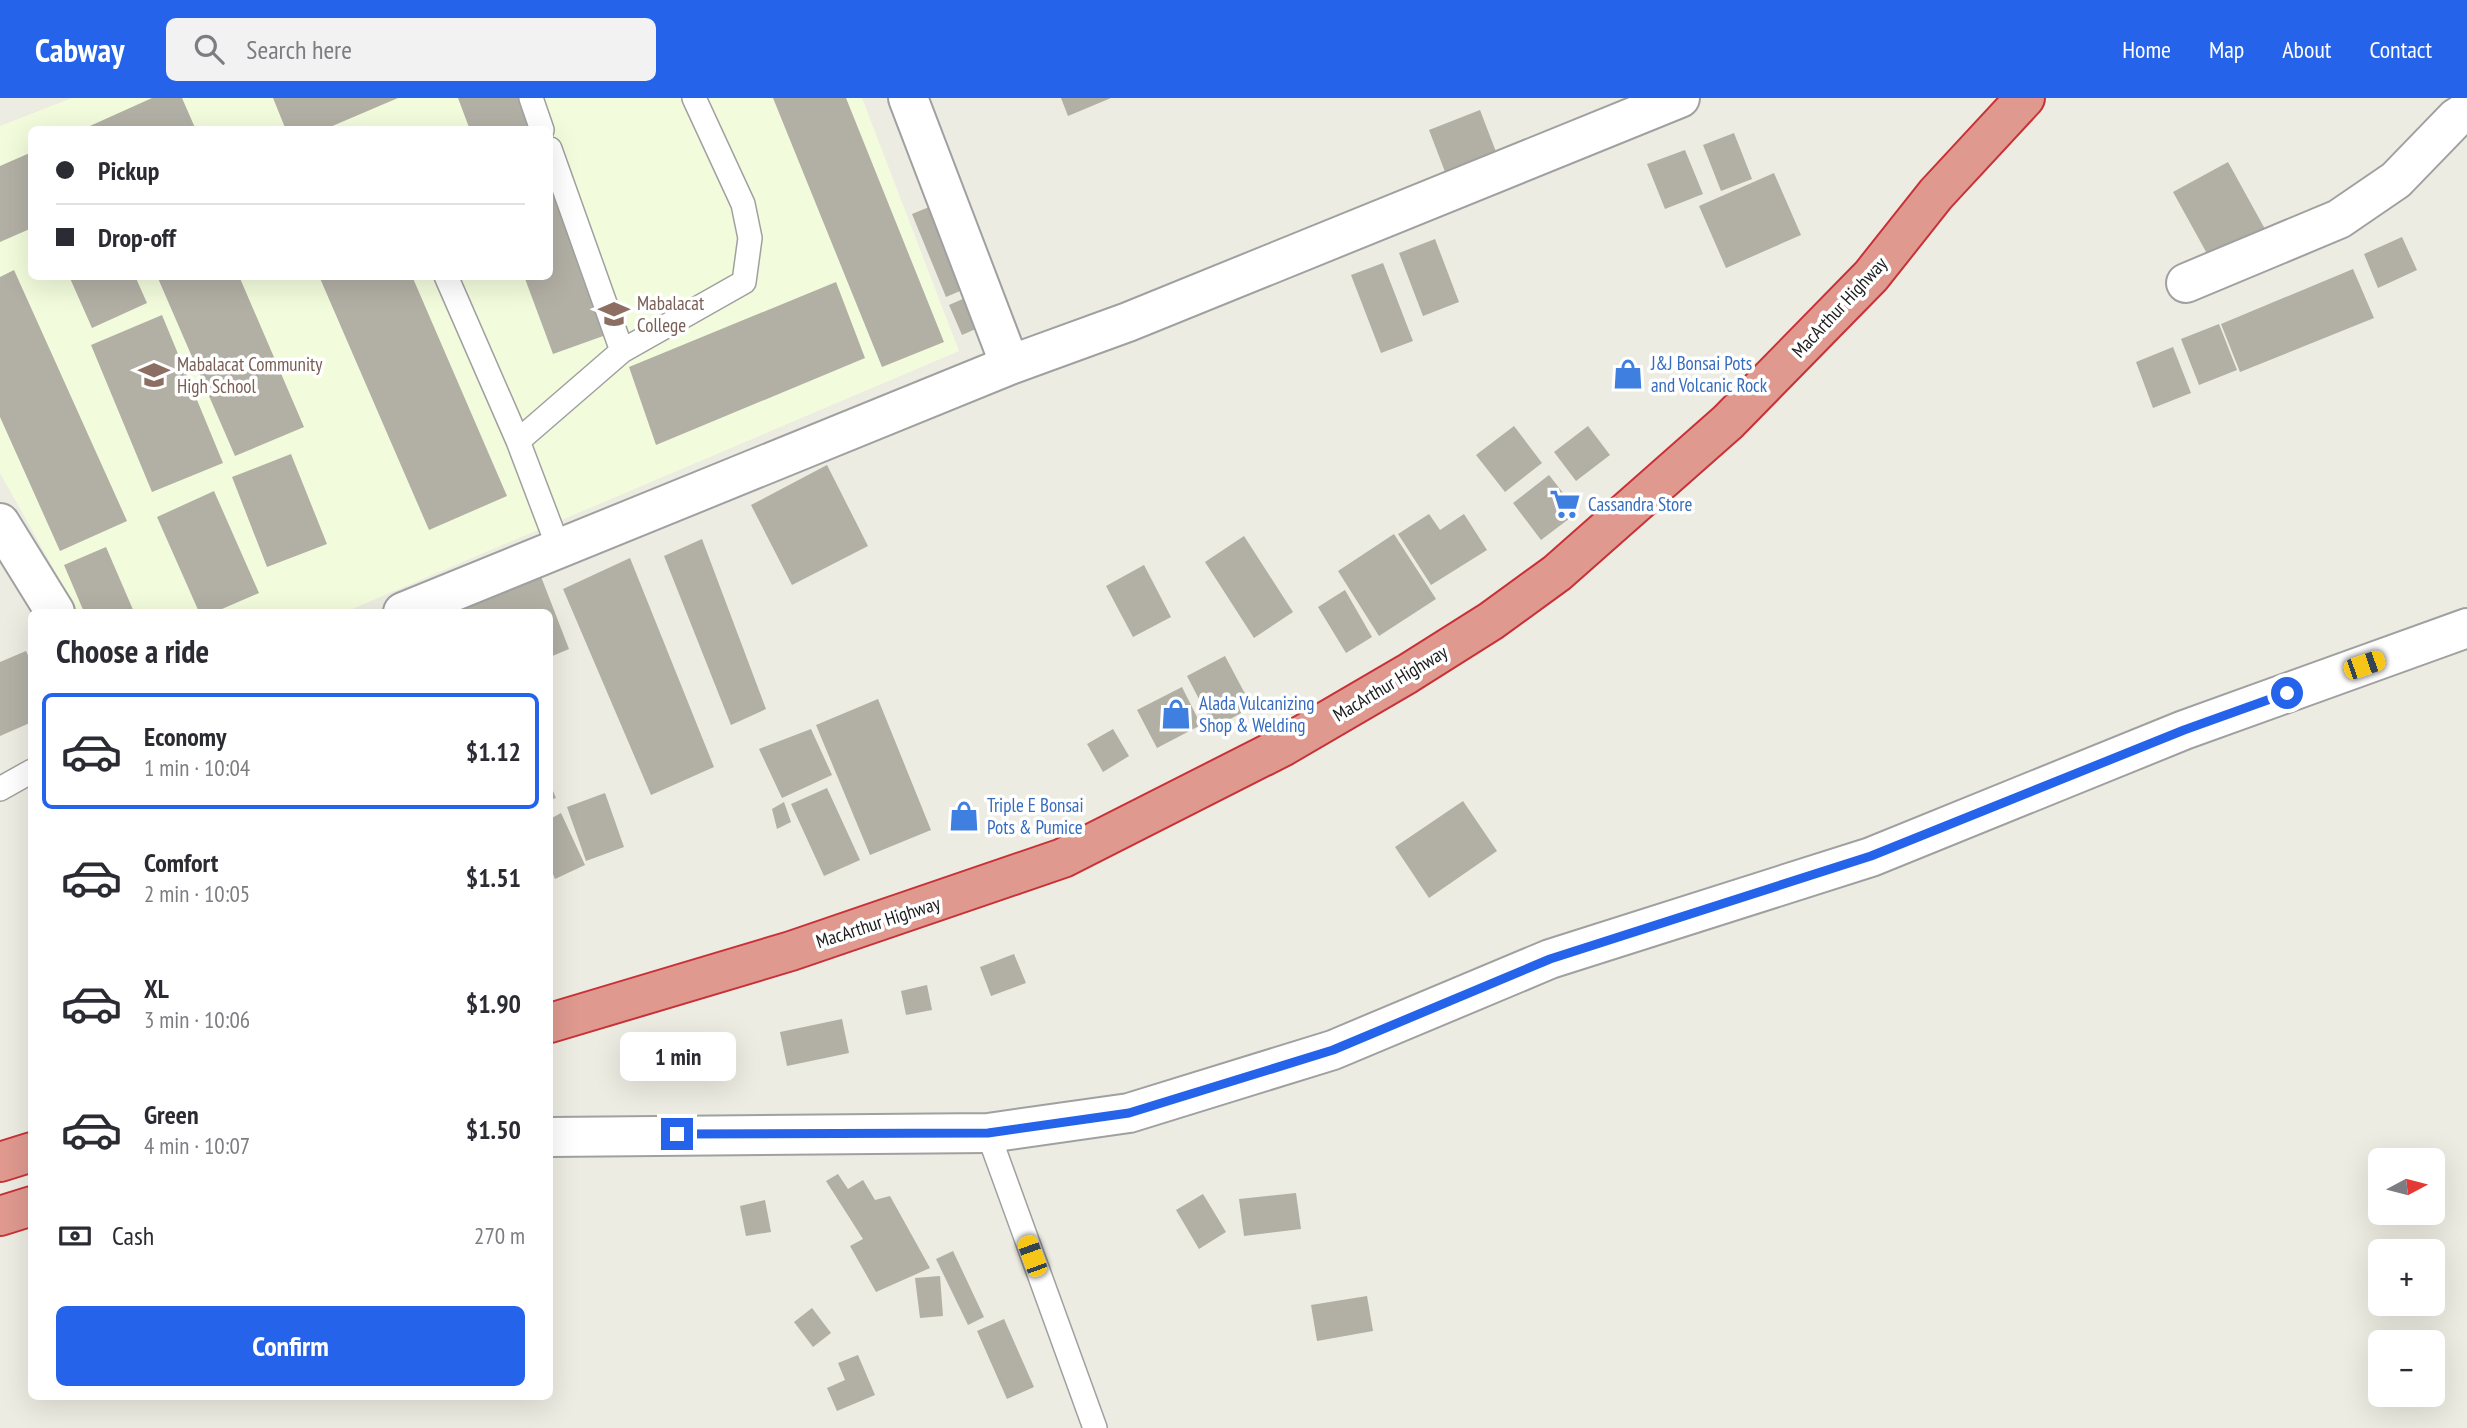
<!DOCTYPE html>
<html lang="en">
<head>
<meta charset="utf-8">
<style>
	body { margin:0; font-family:"PT Sans Narrow",sans-serif; background:#f2f2f3; color:#2b2b33; height:100vh; display:flex; flex-direction:column; font-size:26px; white-space:nowrap }
	* { box-sizing:border-box; margin:0 }
	p { font-size:23px; color:#7c7c81 }
	.icon { flex:none; width:38px; height:38px; fill:none; stroke:currentColor; stroke-width:2; stroke-linecap:round; stroke-linejoin:round }
	.map { position:relative; flex:1; overflow:hidden }
	.panel { position:absolute; left:28px; top:511px; width:525px; height:791px; display:flex; flex-direction:column; background:#fff; border-radius:10px; box-shadow:0 7px 28px #0002 }
	.panel>* { flex:none }
	.hud { position:absolute; left:28px; top:28px; width:525px; height:154px; border-radius:10px; box-shadow:0 7px 28px #0002; display:grid; align-content:center; height:154px; padding:0 28px; background:#fff }
	.needle { width:46px; rotate:83deg }
	.tools { position:absolute; left:2368px; top:1050px; display:grid; gap:14px }
	.tools a { display:grid; place-items:center; width:77px; height:77px; border-radius:10px; background:#fff; box-shadow:0 7px 28px #0002; font-size:35px }
	.end { position:absolute; width:32px; height:32px; margin:-16px; border:9px solid #2563eb; background:#fff; box-shadow:0 0 0 4px #fff }
	.from { border-radius:50% }
	.bubble { position:absolute; height:49px; border-radius:10px; background:#fff; box-shadow:0 7px 28px #0002; font-size:23px; font-weight:700; line-height:49px; text-align:center }
	.car { position:absolute; width:21px; height:42px; margin:-21px -10px; border-radius:9px; box-shadow:0 0 5px 2px #0007; background:linear-gradient(#f5c518 24%,#345 0 40%,#f5c518 0 76%,#345 0 86%,#f5c518 0) }
	.hud b { display:flex; align-items:center; gap:24px; height:66px; font-size:26px }
	.hud b+b { border-top:2px solid #e1e1e2 }
	.hud i { width:18px; height:18px; background:#2b2b33 }
	ul { padding:0; list-style:none }
	li { display:flex; align-items:center; gap:21px; height:116px; margin:0 14px 10px; padding:0 14px; border:4px solid transparent; border-radius:10px }
	li div { flex:1 }
	li b { display:block; font-size:26px }
	li em { font-style:normal; font-weight:700 }
	li.on { border-color:#2563eb }
	li>.icon { width:63px; height:63px; stroke-width:1.5 }
	h2 { padding:0 28px; font-size:32px; line-height:84px }
	.pay { display:flex; align-items:center; gap:18px; height:77px; padding:0 28px; font-size:26px }
	.pay p { margin-inline-start:auto }
	.button { display:flex; gap:14px; margin-top:auto; padding:14px 28px }
	.button a { flex:1; height:80px; border-radius:10px; background:#2563eb; color:#fff; font-size:28px; font-weight:700; line-height:80px; text-align:center }
	header { display:flex; align-items:center; gap:42px; box-sizing:border-box; height:98px; padding:0 35px; background:#2563eb; color:#fff }
	header strong { font-size:33px }
	nav { display:flex; gap:38px; margin-inline-start:auto; font-size:24px }
	.search { width:490px; height:63px; background:#f2f2f3; display:flex; align-items:center; gap:18px; box-sizing:border-box; padding:0 24px; border-radius:10px; color:#7c7c81; font-size:26px }
	.map>svg:first-child { display:block }
	.education { fill:#f2fcdc; fill-rule:evenodd }
	.building { fill:#b2afa5 }
	.lines { fill:none; stroke-linecap:round; stroke-linejoin:round }
	.lane-casing { stroke:#a0a0a0; stroke-width:26 }
	.street-casing { stroke:#a0a0a0; stroke-width:42 }
	.highway-casing { stroke:#c93137; stroke-width:42 }
	.lane { stroke:#fff; stroke-width:23 }
	.street { stroke:#fff; stroke-width:38 }
	.highway { stroke:#df998f; stroke-width:38 }
	.route { stroke:#2563eb; stroke-width:9 }
	.labels { text-anchor:middle; stroke-width:7; stroke-linejoin:round; paint-order:stroke }
	.education-label { font-size:19px; fill:#785e54; stroke:#fff; text-anchor:start }
	.street-label { font-size:19px; fill:#1c1c1c; stroke:#fff }
	.shop-label { font-size:19px; fill:#366cbe; stroke:#fff; text-anchor:start }
</style>
</head>
<body>
<header>
<strong>Cabway</strong>
<div class="search"><svg class="icon" aria-label="search" viewBox="0 0 24 24"><circle cx="10" cy="10" r="6"/><path d="M15 15l6 6"/></svg>Search here</div>
<nav><a>Home</a><a>Map</a><a>About</a><a>Contact</a></nav>
</header>
<div class="map">
<svg width="2467" height="1330" viewBox="0 0 2467 1330">
	<rect width="100%" height="100%" fill="#ecece2"/>
	<!-- education -->
	<path class="education" d="M 72,0 L 862,0 L 959,253 L 345,514 L 78,514 L 0,375 L 0,28 ZM 32,32 L 550,32 L 550,178 L 32,178 Z"/>
	<!-- building -->
	<path class="building" d="M 152,0 L 182,0 L 196,32 L 81,32 Z
		M 273,0 L 398,0 L 323,32 L 286,32 Z
		M 458,0 L 518,0 L 530,32 L 470,32 Z
		M 773,0 L 846,0 L 944,244 L 882,269 Z
		M 1061,0 L 1111,0 L 1068,18 Z
		M 1480,12 L 1498,59 L 1447,79 L 1429,32 Z
		M 1734,35 L 1752,81 L 1721,93 L 1703,47 Z
		M 1685,52 L 1703,96 L 1665,111 L 1647,66 Z
		M 32,54 L 32,130 L 0,144 L 0,68 Z
		M 2228,64 L 2265,131 L 2210,161 L 2173,94 Z
		M 1774,75 L 1801,137 L 1726,170 L 1699,108 Z
		M 550,86 L 606,237 L 553,256 L 524,178 L 550,178 Z
		M 934,107 L 967,190 L 946,199 L 912,116 Z
		M 2402,139 L 2417,172 L 2378,190 L 2364,156 Z
		M 1435,141 L 1459,204 L 1423,218 L 1399,155 Z
		M 1383,165 L 1413,243 L 1381,255 L 1351,177 Z
		M 2353,171 L 2374,220 L 2240,274 L 2221,226 Z
		M 14,172 L 127,423 L 60,453 L 0,319 L 0,179 Z
		M 69,178 L 135,178 L 147,205 L 92,230 Z
		M 157,178 L 239,178 L 304,329 L 235,358 Z
		M 319,178 L 412,178 L 507,398 L 429,432 Z
		M 836,184 L 865,260 L 656,347 L 629,269 Z
		M 974,196 L 987,226 L 962,237 L 949,207 Z
		M 162,217 L 223,365 L 152,394 L 91,247 Z
		M 2219,226 L 2237,272 L 2199,287 L 2181,241 Z
		M 2173,249 L 2191,295 L 2153,310 L 2136,264 Z
		M 1514,328 L 1542,365 L 1505,394 L 1476,357 Z
		M 1588,328 L 1610,357 L 1576,383 L 1554,354 Z
		M 291,356 L 327,446 L 267,469 L 232,379 Z
		M 827,367 L 868,448 L 792,487 L 751,407 Z
		M 1549,377 L 1578,414 L 1541,442 L 1513,405 Z
		M 214,393 L 259,495 L 215,514 L 199,514 L 157,419 Z
		M 1429,416 L 1440,432 L 1464,416 L 1487,452 L 1431,487 L 1398,436 Z
		M 1394,436 L 1436,501 L 1379,538 L 1338,473 Z
		M 1244,438 L 1293,514 L 1254,540 L 1205,464 Z
		M 702,441 L 766,611 L 731,627 L 664,458 Z
		M 106,449 L 134,514 L 84,514 L 64,467 Z
		M 630,460 L 714,669 L 651,697 L 563,491 Z
		M 1144,467 L 1171,519 L 1133,539 L 1106,488 Z
		M 540,476 L 569,551 L 550,559 L 550,514 L 449,514 Z
		M 1345,492 L 1372,539 L 1346,555 L 1318,509 Z
		M 26,553 L 32,566 L 32,624 L 0,638 L 0,564 Z
		M 1225,558 L 1252,609 L 1214,630 L 1187,578 Z
		M 1182,589 L 1201,627 L 1157,650 L 1137,612 Z
		M 878,601 L 931,732 L 870,757 L 816,627 Z
		M 811,631 L 832,677 L 782,700 L 759,651 Z
		M 1113,631 L 1129,658 L 1103,674 L 1087,646 Z
		M 550,686 L 556,700 L 550,702 Z
		M 827,690 L 860,762 L 824,778 L 791,706 Z
		M 605,695 L 624,749 L 586,763 L 567,709 Z
		M 1463,703 L 1497,753 L 1429,800 L 1395,749 Z
		M 784,704 L 791,724 L 777,731 L 772,711 Z
		M 561,715 L 585,767 L 555,781 L 550,769 L 550,721 Z
		M 1014,856 L 1026,885 L 991,898 L 980,869 Z
		M 927,887 L 932,912 L 906,917 L 901,893 Z
		M 842,921 L 849,955 L 787,968 L 780,934 Z
		M 838,1076 L 848,1091 L 863,1082 L 875,1102 L 890,1098 L 930,1170 L 876,1194 L 850,1148 L 863,1141 L 826,1083 Z
		M 1296,1095 L 1301,1131 L 1244,1138 L 1239,1101 Z
		M 1203,1096 L 1226,1134 L 1199,1151 L 1176,1112 Z
		M 765,1102 L 771,1134 L 746,1138 L 740,1108 Z
		M 953,1153 L 984,1219 L 968,1227 L 936,1161 Z
		M 940,1178 L 943,1218 L 920,1220 L 915,1180 Z
		M 1367,1198 L 1373,1233 L 1317,1243 L 1311,1207 Z
		M 812,1210 L 831,1235 L 813,1249 L 794,1224 Z
		M 1004,1221 L 1034,1289 L 1007,1301 L 977,1233 Z
		M 858,1257 L 875,1297 L 837,1313 L 827,1290 L 845,1282 L 838,1265 Z"/>
	<g class="lines">
		<!-- lane casing -->
		<g class="lane-casing">
			<path id="lane" d="M 531,0 L 542,32
				M 550,51 L 622,253
				M 446,178 L 518,343 L 559,451
				M 518,343 L 622,253 L 744,184 L 750,140 L 743,106 L 694,0
				M 0,691 L 32,673
				M 988,1035 L 1095,1330"/>
		</g>
		<!-- street casing -->
		<g class="street-casing">
			<path id="street" d="M 908,0 L 1010,267
				M 2186,185 L 2339,121 L 2396,82 L 2456,20 L 2467,13
				M 0,425 L 55,514
				M 403,514 L 1010,267 L 1128,224 L 1680,0
				M 550,1039 L 988,1035 L 1129,1015 L 1333,952 L 1550,861 L 1871,759 L 2184,632 L 2467,530"/>
		</g>
		<!-- highway casing -->
		<g class="highway-casing">
			<path id="highway" d="M 550,925 L 791,853 L 1063,760 L 1282,649 L 1407,576 L 1491,523 L 1557,475 L 1728,324 L 1871,178 L 1936,96 L 2025,0
				M 0,1064 L 32,1054
				M 0,1118 L 32,1108"/>
		</g>
		<!-- lane -->
		<use href="#lane" class="lane"/>
		<!-- street -->
		<use href="#street" class="street"/>
		<!-- highway -->
		<use href="#highway" class="highway"/>
	</g>
	<g class="lines">
		<!-- route -->
		<path class="route" d="M 677,1036 L 988,1035 L 1129,1015 L 1333,952 L 1550,861 L 1871,758 L 2184,632 L 2287,595"/>
	</g>
	<!-- icons -->
	<defs>
		<g id="university-bare" transform="scale(2.415)"><path d="M0-5L7-2L0 1L-7-2ZM-4 1L0 2.5L4 1V4Q0 6-4 4Z" fill="#8d6e63" stroke="#fff" stroke-width="2.5" paint-order="stroke"/></g>
		<g id="shop-bare" transform="scale(2.415)"><path d="M-5-2.5h2.3a2.7 3.5 0 0 1 5.4 0H5L5.5 6h-11ZM-1.5-2.5h3a1.5 2.3 0 0 0-3 0Z" fill="#3f7fe0" stroke="#fff" stroke-width="2.5" paint-order="stroke"/></g>
		<g id="school-bare" transform="scale(2.415)"><path d="M0-5L7-2L0 1L-7-2ZM-4 1L0 2.5L4 1V4Q0 6-4 4Z" fill="#8d6e63" stroke="#fff" stroke-width="2.5" paint-order="stroke"/></g>
		<g id="supermarket-bare" transform="scale(2.415)"><path d="M-6-5.5h2.5l.6 2H6L4.5 2H-2.5L-4.4-4H-6ZM-1.5 3.2a1.3 1.3 0 1 0 .1 0ZM3 3.2a1.3 1.3 0 1 0 .1 0Z" fill="#3f7fe0" stroke="#fff" stroke-width="2.5" paint-order="stroke"/></g>
	</defs>
	<g fill-rule="evenodd">
		<use href="#university-bare" x="614" y="216"/>
		<use href="#shop-bare" x="1628" y="276"/>
		<use href="#school-bare" x="154" y="277"/>
		<use href="#supermarket-bare" x="1565" y="406"/>
		<use href="#shop-bare" x="1176" y="616"/>
		<use href="#shop-bare" x="964" y="718"/>
	</g>
	<g class="labels">
		<!-- education labels -->
		<g class="education-label">
			<text x="637" y="212">Mabalacat<tspan x="637" dy="22">College</tspan></text>
			<text x="177" y="273">Mabalacat Community<tspan x="177" dy="22">High School</tspan></text>
		</g>
		<!-- street labels -->
		<g class="street-label">
			<text transform="translate(1839 209) rotate(-47)" y="7">MacArthur Highway</text>
			<text transform="translate(1390 585) rotate(-31)" y="7">MacArthur Highway</text>
			<text transform="translate(878 824) rotate(-18)" y="7">MacArthur Highway</text>
		</g>
		<!-- shop labels -->
		<g class="shop-label">
			<text x="1651" y="272">J&amp;J Bonsai Pots<tspan x="1651" dy="22">and Volcanic Rock</tspan></text>
			<text x="1588" y="413">Cassandra Store</text>
			<text x="1199" y="612">Alada Vulcanizing<tspan x="1199" dy="22">Shop &amp; Welding</tspan></text>
			<text x="987" y="714">Triple E Bonsai<tspan x="987" dy="22">Pots &amp; Pumice</tspan></text>
		</g>
	</g>
</svg>
<div class="tools">
<a><svg class="needle" viewBox="-14 -14 28 28"><path d="M0-13l5 13h-10z" fill="#e53935"/><path d="M0 13l5-13h-10z" fill="#7c7c81"/></svg></a>
<a>+</a>
<a>−</a>
</div>
<i class="end from" style="left:2287px;top:595px"></i>
<i class="end" style="left:677px;top:1036px"></i>
<div class="bubble" style="left:620px;top:934px;width:116px">1 min</div>
<i class="car" style="left:2364px;top:567px;rotate:71deg"></i>
<i class="car" style="left:1032px;top:1158px;rotate:340deg"></i>
<div class="hud">
<b><i class="from"></i>Pickup</b>
<b><i></i>Drop-off</b>
</div>
<section class="panel">
<h2>Choose a ride</h2>
<ul>
<li class="on"><svg class="icon" aria-label="car" viewBox="0 0 24 24"><path d="M5 17H2v-5l4-1 3-4h7l3 4 3 1v5h-3M9 17h6M6 11h13"/><circle cx="7" cy="17" r="2"/><circle cx="17" cy="17" r="2"/></svg><div><b>Economy</b><p>1 min · 10:04</p></div><em>$1.12</em></li>
<li><svg class="icon" aria-label="car" viewBox="0 0 24 24"><path d="M5 17H2v-5l4-1 3-4h7l3 4 3 1v5h-3M9 17h6M6 11h13"/><circle cx="7" cy="17" r="2"/><circle cx="17" cy="17" r="2"/></svg><div><b>Comfort</b><p>2 min · 10:05</p></div><em>$1.51</em></li>
<li><svg class="icon" aria-label="car" viewBox="0 0 24 24"><path d="M5 17H2v-5l4-1 3-4h7l3 4 3 1v5h-3M9 17h6M6 11h13"/><circle cx="7" cy="17" r="2"/><circle cx="17" cy="17" r="2"/></svg><div><b>XL</b><p>3 min · 10:06</p></div><em>$1.90</em></li>
<li><svg class="icon" aria-label="car" viewBox="0 0 24 24"><path d="M5 17H2v-5l4-1 3-4h7l3 4 3 1v5h-3M9 17h6M6 11h13"/><circle cx="7" cy="17" r="2"/><circle cx="17" cy="17" r="2"/></svg><div><b>Green</b><p>4 min · 10:07</p></div><em>$1.50</em></li>
</ul>
<div class="pay"><svg class="icon" aria-label="cash" viewBox="0 0 24 24"><path d="M3 7h18v10H3z"/><circle cx="12" cy="12" r="2"/></svg>Cash<p>270 m</p></div>
<div class="button"><a>Confirm</a></div>
</section>
</div>
</body>
</html>
